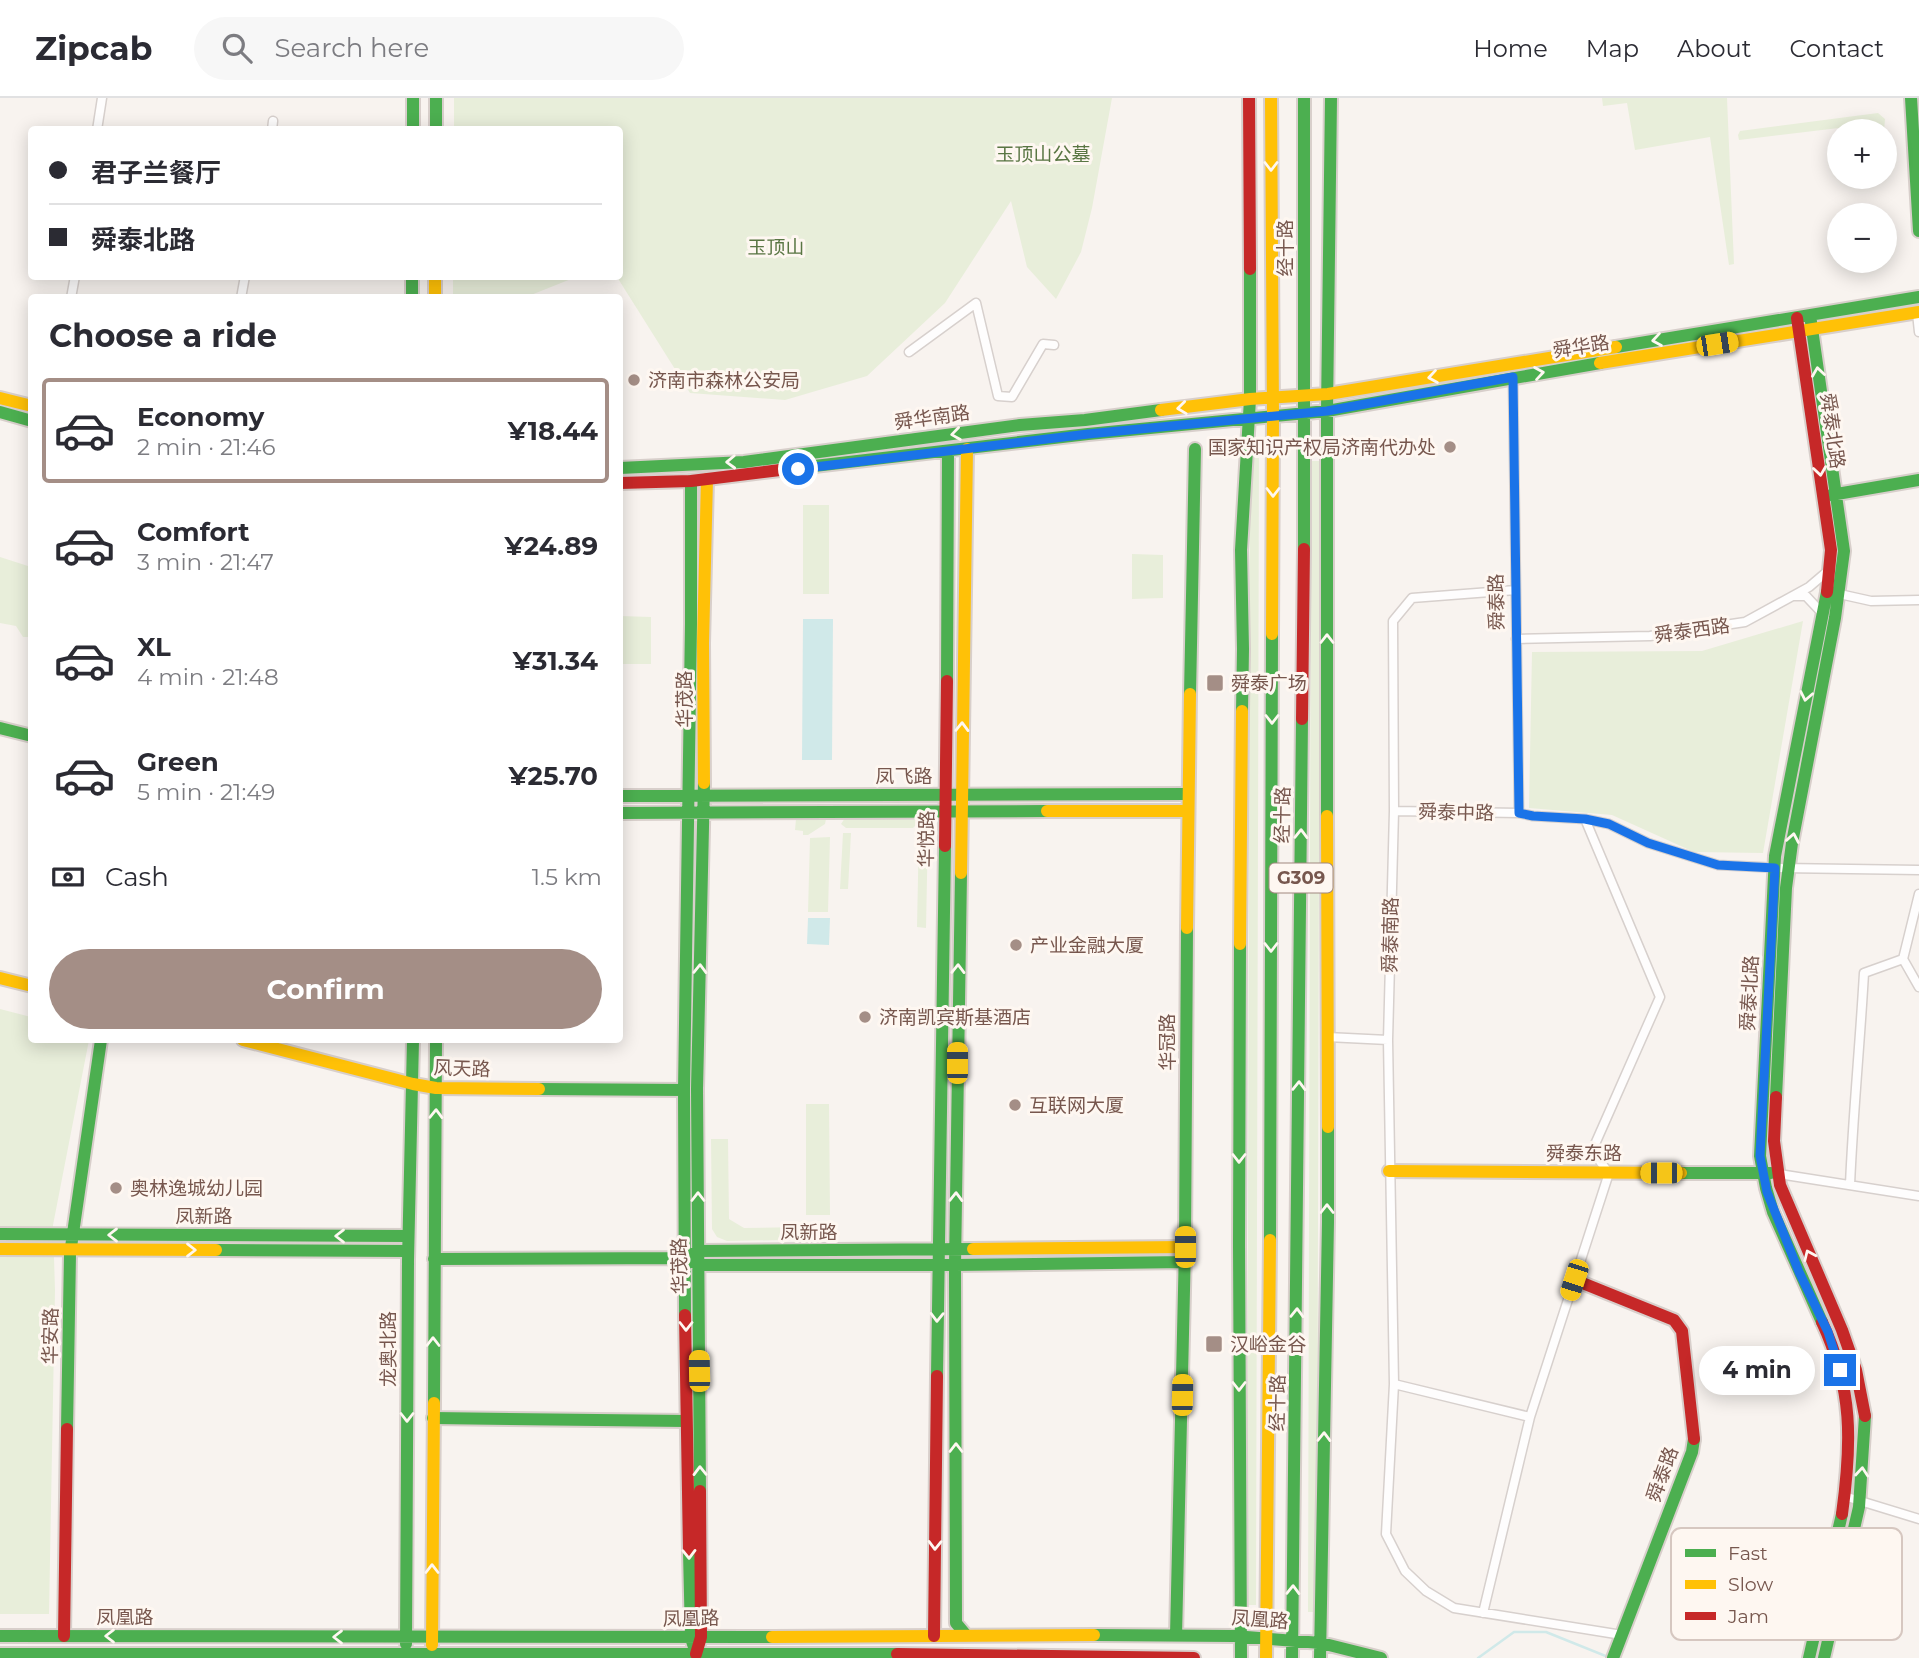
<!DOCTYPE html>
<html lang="en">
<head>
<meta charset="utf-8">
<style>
	body { margin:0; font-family:Montserrat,"Noto Sans SC",sans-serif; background:#f7f7f7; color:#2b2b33; height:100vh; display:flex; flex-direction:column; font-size:26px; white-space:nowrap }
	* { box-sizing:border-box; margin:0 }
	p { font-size:23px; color:#7c7c81 }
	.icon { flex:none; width:38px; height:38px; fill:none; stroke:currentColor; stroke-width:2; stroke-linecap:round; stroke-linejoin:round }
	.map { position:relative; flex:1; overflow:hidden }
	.panel { position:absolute; left:28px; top:196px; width:595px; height:749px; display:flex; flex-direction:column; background:#fff; border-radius:7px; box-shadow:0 4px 18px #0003 }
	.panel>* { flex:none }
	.hud { position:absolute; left:28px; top:28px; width:595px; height:154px; border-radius:7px; box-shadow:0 4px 18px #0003; display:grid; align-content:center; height:154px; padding:0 21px; background:#fff }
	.tools { position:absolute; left:1827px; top:21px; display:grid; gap:14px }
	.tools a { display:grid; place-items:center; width:70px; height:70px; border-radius:50%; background:#fff; box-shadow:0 4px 18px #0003; font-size:35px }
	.end { position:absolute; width:32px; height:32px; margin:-16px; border:9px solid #1a73e8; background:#fff; box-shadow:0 0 0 4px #fff }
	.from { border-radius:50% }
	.bubble { position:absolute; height:49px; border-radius:24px; background:#fff; box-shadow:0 4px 18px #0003; font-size:23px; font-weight:700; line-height:49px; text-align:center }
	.car { position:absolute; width:21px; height:42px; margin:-21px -10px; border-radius:9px; box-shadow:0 0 5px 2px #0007; background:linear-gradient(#f5c518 24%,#345 0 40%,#f5c518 0 76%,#345 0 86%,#f5c518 0) }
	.hud b { display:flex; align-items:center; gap:24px; height:66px; font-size:26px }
	.hud b+b { border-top:2px solid #e1e1e2 }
	.hud i { width:18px; height:18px; background:#2b2b33 }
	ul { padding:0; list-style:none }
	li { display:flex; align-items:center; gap:21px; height:105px; margin:0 14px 10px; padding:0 7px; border:4px solid transparent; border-radius:7px }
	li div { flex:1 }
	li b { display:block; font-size:26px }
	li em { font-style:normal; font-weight:700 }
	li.current { border-color:#a48e86 }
	li>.icon { width:63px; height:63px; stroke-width:1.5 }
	h2 { padding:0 21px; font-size:32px; line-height:84px }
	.pay { display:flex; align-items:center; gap:18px; height:77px; padding:0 21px; font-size:26px }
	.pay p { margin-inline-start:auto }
	.cta { display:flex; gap:14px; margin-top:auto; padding:14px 21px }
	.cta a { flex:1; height:80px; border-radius:42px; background:#a48e86; color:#fff; font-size:28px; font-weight:700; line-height:80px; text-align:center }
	header { display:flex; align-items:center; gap:42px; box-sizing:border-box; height:98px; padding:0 35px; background:#fff; border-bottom:2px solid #e1e1e2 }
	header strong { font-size:33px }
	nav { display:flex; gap:38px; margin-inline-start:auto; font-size:24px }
	.search { width:490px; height:63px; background:#f7f7f7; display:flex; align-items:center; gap:18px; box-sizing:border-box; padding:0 24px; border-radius:38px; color:#7c7c81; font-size:26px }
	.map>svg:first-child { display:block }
	.green { fill:#e8eeda }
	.water { fill:#d0e9e9 }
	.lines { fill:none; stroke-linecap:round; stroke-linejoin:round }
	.stream { stroke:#d0e9e9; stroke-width:2.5 }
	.street-casing { stroke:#d7d0cd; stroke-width:11 }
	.fast-casing { stroke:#d8cfcb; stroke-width:16 }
	.slow-casing { stroke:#d8cfcb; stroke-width:16 }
	.jam-casing { stroke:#d8cfcb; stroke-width:16 }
	.street { stroke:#fefdfd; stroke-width:8 }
	.fast { stroke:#4caf50; stroke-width:12 }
	.slow { stroke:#ffc107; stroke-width:12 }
	.jam { stroke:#c62828; stroke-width:12 }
	.oneway { stroke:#fef7f1 }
	.route { stroke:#1a73e8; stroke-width:9 }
	.poi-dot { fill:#a48e86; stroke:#fef7f1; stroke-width:2.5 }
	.labels { text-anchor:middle; stroke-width:6; stroke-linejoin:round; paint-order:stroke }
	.shield { fill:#fef7f1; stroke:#a0877f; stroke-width:2 }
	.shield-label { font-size:18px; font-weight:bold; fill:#77574e }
	.park-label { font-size:19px; fill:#597643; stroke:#fef7f1 }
	.street-label { font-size:19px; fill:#77574e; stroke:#fef7f1 }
	.poi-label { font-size:19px; fill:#77574e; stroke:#fef7f1; text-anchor:start }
	.key { fill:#fef7f1; stroke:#d6c7c0; stroke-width:2 }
	.key-label { font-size:19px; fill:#77574e }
</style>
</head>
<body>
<header>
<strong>Zipcab</strong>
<div class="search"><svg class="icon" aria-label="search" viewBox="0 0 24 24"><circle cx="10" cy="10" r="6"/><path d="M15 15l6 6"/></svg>Search here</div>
<nav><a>Home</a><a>Map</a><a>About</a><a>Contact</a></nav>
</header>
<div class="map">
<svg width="1919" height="1560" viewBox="0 0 1919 1560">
	<rect width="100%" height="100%" fill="#f8f3ef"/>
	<!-- green -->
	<path class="green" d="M 454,0 L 1112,0 L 1092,110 L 1081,154 L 1056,201 L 1027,169 L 1011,103 L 945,205 L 867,278 L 785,302 L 690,295 L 617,179 L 620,178 L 620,32 L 454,31 Z
		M 1602,0 L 1727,0 L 1734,166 L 1729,167 L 1710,39 L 1635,52 L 1627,5 L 1603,8 Z
		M 1878,15 L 1885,21 L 1884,33 L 1865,33 L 1864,27 L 1739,42 L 1738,37 L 1740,33 Z
		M 453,179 L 453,178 L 576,179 L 531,197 L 531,200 L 453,199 Z
		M 1250,355 L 1259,355 L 1256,1507 L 1247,1507 Z
		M 1311,363 L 1320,363 L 1317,1514 L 1308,1514 Z
		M 803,407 L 829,407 L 829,496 L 803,496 Z
		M 1132,456 L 1163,457 L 1163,500 L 1132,501 Z
		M 0,459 L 31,469 L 31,539 L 23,539 L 16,528 L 0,525 Z
		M 620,518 L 651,519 L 651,566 L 620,566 Z
		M 1803,523 L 1763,755 L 1694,754 L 1612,717 L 1529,710 L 1532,554 L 1702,553 Z
		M 845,720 L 916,722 L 919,724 L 913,730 L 846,730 L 841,726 Z
		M 796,721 L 826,721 L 825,726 L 808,737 L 803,737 L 803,733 L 795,732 Z
		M 919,730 L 928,730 L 926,830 L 917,829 Z
		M 843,735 L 851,735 L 848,791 L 840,791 Z
		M 830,739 L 828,814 L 808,814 L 810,740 Z
		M 0,911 L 31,919 L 32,942 L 89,942 L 53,1127 L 55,1192 L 49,1516 L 0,1516 Z
		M 806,1006 L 829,1006 L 830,1117 L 806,1117 Z
		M 711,1041 L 728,1041 L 729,1121 L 744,1130 L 801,1129 L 784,1136 L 783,1142 L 727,1143 L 717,1139 L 712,1131 Z"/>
	<!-- water -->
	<path class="water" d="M 803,521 L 833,521 L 832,662 L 802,662 Z
		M 808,820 L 830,820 L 829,847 L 807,846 Z"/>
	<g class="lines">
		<!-- stream -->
		<path class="stream" d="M 1478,1560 L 1514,1534 L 1546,1534 L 1608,1559"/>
		<!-- street casing -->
		<g class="street-casing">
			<path id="street" d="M 97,32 L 102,0
				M 272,32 L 273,23
				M 71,200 L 75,178
				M 241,200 L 245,178
				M 1917,215 L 1919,234
				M 909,254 L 976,205 L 998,298 L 1012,299 L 1043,246 L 1054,247
				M 1513,279 L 1519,715 L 1533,718 L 1585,721 L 1609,726 L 1648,745 L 1718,767 L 1782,770 L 1919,772
				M 1516,492 L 1412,500 L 1393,523 L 1394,713 L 1388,942 L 1394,1286 L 1386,1436 L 1405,1473 L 1426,1493 L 1454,1510 L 1622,1537
				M 1835,495 L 1871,503 L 1919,502
				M 1794,498 L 1806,498 L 1822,515
				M 1516,541 L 1650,538 L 1745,524 L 1809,489 L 1829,472
				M 1394,713 L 1519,715
				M 1919,796 L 1903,861 L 1919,889
				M 1327,939 L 1388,942
				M 1779,1076 L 1919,1098
				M 1850,1087 C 1853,1016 1860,946 1864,875 L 1903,861
				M 1394,1286 L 1530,1319 L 1609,1075 L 1592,1053 L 1660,899 L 1585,721
				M 1844,1398 L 1919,1421
				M 1483,1515 L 1530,1319"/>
		</g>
		<!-- fast casing -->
		<g class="fast-casing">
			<path id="fast" d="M 413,0 L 413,32
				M 436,0 L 436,32
				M 1911,0 L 1919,133
				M 412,178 L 412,200
				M 1616,249 L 1919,199
				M 0,314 L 32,323
				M 620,370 L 744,364 L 1020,327 L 1085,322 L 1161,312
				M 780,372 L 1088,336 L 1327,313 L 1600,265
				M 1831,397 L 1919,382
				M 1304,451 L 1304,0
				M 947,583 L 948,353
				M 1190,596 L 1195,351
				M 1242,613 L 1243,551 L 1241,452 L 1250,301 L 1250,171
				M 0,630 L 32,638
				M 620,698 L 1188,696
				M 620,715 L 1047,713
				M 1327,718 L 1327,313 L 1331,0
				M 961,775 L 955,1167 L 956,1525 L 966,1537
				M 1240,846 L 1239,1146 L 1241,1560
				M 539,991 L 684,992
				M 1776,999 L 1786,790 L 1792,745 L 1835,520 L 1844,453 L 1810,217
				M 1681,1075 L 1771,1075
				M 0,1136 L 408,1138
				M 1270,1142 L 1272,536
				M 216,1152 L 408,1153
				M 434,1161 L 685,1160 L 698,1153 L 973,1151
				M 692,1163 L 698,1167 L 955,1167 L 1185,1164
				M 685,1217 L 684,992 L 691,526 L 691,383
				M 1822,1224 L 1773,1114 L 1766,1090 L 1760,1058 L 1775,758 L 1827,494
				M 937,1278 L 945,748
				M 434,1305 L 436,942
				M 433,1320 L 686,1323
				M 67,1331 L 70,1156 L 101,942
				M 700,1393 L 697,991 L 704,685
				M 689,1453 L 691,1540 L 694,1549
				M 1094,1537 L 1234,1538 L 1321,1545 L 1381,1560
				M 0,1538 L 772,1539
				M 1176,1538 L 1185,1149 L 1187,830
				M 406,1546 L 408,1162 L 413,942
				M 0,1556 L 897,1556
				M 1292,1560 L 1302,621
				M 1320,1560 L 1328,1124 L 1328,1029
				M 1613,1560 L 1692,1354 L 1694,1341
				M 1809,1560 L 1842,1416
				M 1824,1560 L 1859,1409 L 1865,1318"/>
		</g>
		<!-- slow casing -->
		<g class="slow-casing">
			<path id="slow" d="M 1271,0 L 1273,318 L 1272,536
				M 435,178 L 435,200
				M 1600,265 L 1919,214
				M 0,300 L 32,308
				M 1161,312 L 1250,301 L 1328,296 L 1616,249
				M 704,685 L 703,545 L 707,381
				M 1047,713 L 1188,713
				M 1327,718 L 1328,1029
				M 961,775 L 967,351
				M 1187,830 L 1190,596
				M 1240,846 L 1242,613
				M 0,880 L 32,888
				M 243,942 L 413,986 L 436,990 L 539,991
				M 1389,1073 L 1681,1075
				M 0,1151 L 216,1152
				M 973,1151 L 1185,1149
				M 772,1539 L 1094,1537
				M 432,1547 L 434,1305
				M 1266,1560 L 1270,1142"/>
		</g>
		<!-- jam casing -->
		<g class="jam-casing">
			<path id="jam" d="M 1249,0 L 1250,171
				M 1797,220 L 1831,452 L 1827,494
				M 620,385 L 691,383 L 780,372
				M 1302,621 L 1304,451
				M 945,748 L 947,583
				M 1776,999 L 1774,1043 L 1780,1087 L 1842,1232 L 1856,1272 L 1865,1318
				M 1575,1182 L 1674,1222 L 1682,1233 L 1694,1341
				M 685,1217 L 689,1453
				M 1822,1224 C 1853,1291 1852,1344 1842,1416
				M 64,1538 L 67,1331
				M 934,1538 L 937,1278
				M 696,1556 L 701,1539 L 700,1393
				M 897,1556 L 1194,1560"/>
		</g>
		<!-- street -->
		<use href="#street" class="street"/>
		<!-- fast -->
		<use href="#fast" class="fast"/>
		<!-- slow -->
		<use href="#slow" class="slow"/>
		<!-- jam -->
		<use href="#jam" class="jam"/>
	</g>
	<!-- one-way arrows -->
	<defs><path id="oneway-chevron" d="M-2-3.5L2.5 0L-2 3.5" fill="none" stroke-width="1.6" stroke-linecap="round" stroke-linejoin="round" transform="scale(1.75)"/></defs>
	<g class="oneway">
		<use href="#oneway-chevron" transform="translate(1271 68) rotate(90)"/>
		<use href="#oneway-chevron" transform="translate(1657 242) rotate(171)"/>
		<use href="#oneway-chevron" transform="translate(1818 274) rotate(-98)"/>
		<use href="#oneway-chevron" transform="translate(1539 275) rotate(-9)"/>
		<use href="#oneway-chevron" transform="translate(1433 279) rotate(171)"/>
		<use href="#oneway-chevron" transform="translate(1182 310) rotate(173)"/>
		<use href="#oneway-chevron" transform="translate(956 336) rotate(172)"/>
		<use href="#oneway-chevron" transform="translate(731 364) rotate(178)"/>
		<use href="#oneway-chevron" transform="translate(1820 373) rotate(82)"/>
		<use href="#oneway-chevron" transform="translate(1273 394) rotate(90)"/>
		<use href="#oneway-chevron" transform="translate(1327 541) rotate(-90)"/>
		<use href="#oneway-chevron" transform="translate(1806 598) rotate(101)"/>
		<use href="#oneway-chevron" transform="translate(1272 621) rotate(90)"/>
		<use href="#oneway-chevron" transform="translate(962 629) rotate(-89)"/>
		<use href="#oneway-chevron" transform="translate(1301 736) rotate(-89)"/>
		<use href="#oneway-chevron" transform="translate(1793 740) rotate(-80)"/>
		<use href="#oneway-chevron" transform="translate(1271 849) rotate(90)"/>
		<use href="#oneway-chevron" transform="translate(700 871) rotate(-89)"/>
		<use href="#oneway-chevron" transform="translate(958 871) rotate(-89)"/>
		<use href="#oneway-chevron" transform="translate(1299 988) rotate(-89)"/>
		<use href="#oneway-chevron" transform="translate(436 1016) rotate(-89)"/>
		<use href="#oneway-chevron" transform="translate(1239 1060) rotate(90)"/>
		<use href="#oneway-chevron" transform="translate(698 1099) rotate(-90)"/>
		<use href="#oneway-chevron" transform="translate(956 1099) rotate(-89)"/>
		<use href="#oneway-chevron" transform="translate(1327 1111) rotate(-90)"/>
		<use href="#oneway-chevron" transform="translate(113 1137) rotate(-180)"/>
		<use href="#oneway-chevron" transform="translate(340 1138) rotate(-180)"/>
		<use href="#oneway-chevron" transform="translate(191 1152)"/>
		<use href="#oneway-chevron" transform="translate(1809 1157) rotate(-114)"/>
		<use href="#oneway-chevron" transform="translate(1297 1215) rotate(-89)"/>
		<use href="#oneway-chevron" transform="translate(937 1219) rotate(91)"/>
		<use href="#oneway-chevron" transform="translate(686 1228) rotate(90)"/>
		<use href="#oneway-chevron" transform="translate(433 1244) rotate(-90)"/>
		<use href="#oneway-chevron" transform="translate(1239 1288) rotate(90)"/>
		<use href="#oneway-chevron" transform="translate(407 1319) rotate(90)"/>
		<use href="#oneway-chevron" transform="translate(1324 1339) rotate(-89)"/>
		<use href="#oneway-chevron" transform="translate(956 1350) rotate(-90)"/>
		<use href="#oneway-chevron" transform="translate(700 1373) rotate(-91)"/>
		<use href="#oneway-chevron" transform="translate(1862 1374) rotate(-85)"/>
		<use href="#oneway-chevron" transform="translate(935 1447) rotate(91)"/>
		<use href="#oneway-chevron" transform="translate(689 1456) rotate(89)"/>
		<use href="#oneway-chevron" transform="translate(432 1471) rotate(-90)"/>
		<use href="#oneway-chevron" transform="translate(1293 1492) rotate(-89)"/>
		<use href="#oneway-chevron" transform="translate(110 1538) rotate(-180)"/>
		<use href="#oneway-chevron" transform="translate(338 1539) rotate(180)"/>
	</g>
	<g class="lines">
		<!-- route -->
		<path class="route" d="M 798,371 L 1088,336 L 1327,313 L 1513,279 L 1519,715 L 1533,718 L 1585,721 L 1609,726 L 1648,745 L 1718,767 L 1775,770 L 1760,1058 L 1767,1094 L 1799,1174 L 1828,1234 L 1840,1272"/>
	</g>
	<!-- markers -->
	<g class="poi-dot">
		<circle cx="634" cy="282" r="7"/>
		<circle cx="1450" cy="349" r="7"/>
		<rect x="1206" y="576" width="18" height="18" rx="3.5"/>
		<circle cx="1016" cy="847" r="7"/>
		<circle cx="865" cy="919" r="7"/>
		<circle cx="1015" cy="1007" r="7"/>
		<circle cx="116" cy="1090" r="7"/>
		<rect x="1205" y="1237" width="18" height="18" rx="3.5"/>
	</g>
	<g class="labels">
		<!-- shield labels -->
		<rect class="shield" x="1269.5" y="765.5" width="63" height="29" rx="5"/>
		<g class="shield-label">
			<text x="1301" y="786">G309</text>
		</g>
		<!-- park labels -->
		<g class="park-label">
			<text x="1043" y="63">玉顶山公墓</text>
			<text x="776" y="156">玉顶山</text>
		</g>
		<!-- street labels -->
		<g class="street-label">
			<text transform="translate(1285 150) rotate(-90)" y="7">经十路</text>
			<text transform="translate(1581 248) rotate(-9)" y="7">舜华路</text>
			<text transform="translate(932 319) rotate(-8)" y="7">舜华南路</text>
			<text transform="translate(1833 333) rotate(82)" y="7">舜泰北路</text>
			<text transform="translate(1496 504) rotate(-91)" y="7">舜泰路</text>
			<text transform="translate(1692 532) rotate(-8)" y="7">舜泰西路</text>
			<text transform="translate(684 601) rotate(-90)" y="7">华茂路</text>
			<text x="904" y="685">凤飞路</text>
			<text transform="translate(1456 714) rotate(1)" y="7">舜泰中路</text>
			<text transform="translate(1282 717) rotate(-89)" y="7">经十路</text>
			<text transform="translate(926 741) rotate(-89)" y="7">华悦路</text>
			<text transform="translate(1390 837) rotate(-89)" y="7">舜泰南路</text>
			<text transform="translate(1749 895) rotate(-87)" y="7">舜泰北路</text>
			<text transform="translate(1167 944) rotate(-90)" y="7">华冠路</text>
			<text transform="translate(462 970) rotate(2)" y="7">风天路</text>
			<text x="1584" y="1062">舜泰东路</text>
			<text x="204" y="1125">凤新路</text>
			<text x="809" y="1141">凤新路</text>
			<text transform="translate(679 1168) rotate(-91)" y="7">华茂路</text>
			<text transform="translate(50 1238) rotate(-89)" y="7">华安路</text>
			<text transform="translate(388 1251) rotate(-90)" y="7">龙奥北路</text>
			<text transform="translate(1277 1305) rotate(-89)" y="7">经十路</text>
			<text transform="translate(1662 1376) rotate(-70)" y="7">舜泰路</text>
			<text x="125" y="1526">凤凰路</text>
			<text transform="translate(691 1520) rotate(-1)" y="7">凤凰路</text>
			<text transform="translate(1260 1521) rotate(4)" y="7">凤凰路</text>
		</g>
		<!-- poi labels -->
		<g class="poi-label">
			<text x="648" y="289">济南市森林公安局</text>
			<text x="1436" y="356" text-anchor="end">国家知识产权局济南代办处</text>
			<text x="1231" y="592">舜泰广场</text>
			<text x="1030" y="854">产业金融大厦</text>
			<text x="879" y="926">济南凯宾斯基酒店</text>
			<text x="1029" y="1014">互联网大厦</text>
			<text x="130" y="1097">奥林逸城幼儿园</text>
			<text x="1230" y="1253">汉峪金谷</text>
		</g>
	</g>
	<!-- legend -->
	<rect x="1671" y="1430" width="231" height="112" rx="10" class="key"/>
	<rect x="1685" y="1451" width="31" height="8" fill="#4caf50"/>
	<rect x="1685" y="1482" width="31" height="9" fill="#ffc107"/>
	<rect x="1685" y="1514" width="31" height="8" fill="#c62828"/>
	<g class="key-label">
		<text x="1728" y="1462">Fast</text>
		<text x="1728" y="1493">Slow</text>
		<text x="1728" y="1525">Jam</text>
	</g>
</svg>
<div class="tools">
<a>+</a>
<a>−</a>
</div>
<i class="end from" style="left:798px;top:371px"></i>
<i class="end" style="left:1840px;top:1272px"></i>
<div class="bubble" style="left:1699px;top:1248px;width:116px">4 min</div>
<i class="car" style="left:1717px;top:246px;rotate:81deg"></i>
<i class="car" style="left:957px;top:965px;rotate:0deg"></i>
<i class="car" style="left:1661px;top:1075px;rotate:270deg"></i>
<i class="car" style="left:1185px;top:1149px;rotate:0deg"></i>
<i class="car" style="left:1574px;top:1182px;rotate:198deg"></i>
<i class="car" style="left:699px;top:1273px;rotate:359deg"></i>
<i class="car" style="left:1182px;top:1297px;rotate:1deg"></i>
<div class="hud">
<b><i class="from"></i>君子兰餐厅</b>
<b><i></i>舜泰北路</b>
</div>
<section class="panel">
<h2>Choose a ride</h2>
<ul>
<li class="current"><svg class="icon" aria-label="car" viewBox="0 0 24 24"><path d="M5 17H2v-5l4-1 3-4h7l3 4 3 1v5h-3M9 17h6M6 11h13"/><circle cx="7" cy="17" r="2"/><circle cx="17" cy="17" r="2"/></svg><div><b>Economy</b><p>2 min · 21:46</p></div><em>¥18.44</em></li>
<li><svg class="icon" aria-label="car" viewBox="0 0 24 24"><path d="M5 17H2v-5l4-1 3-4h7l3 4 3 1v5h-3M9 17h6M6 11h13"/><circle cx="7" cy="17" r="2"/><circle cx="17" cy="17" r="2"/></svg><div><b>Comfort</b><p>3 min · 21:47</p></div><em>¥24.89</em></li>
<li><svg class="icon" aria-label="car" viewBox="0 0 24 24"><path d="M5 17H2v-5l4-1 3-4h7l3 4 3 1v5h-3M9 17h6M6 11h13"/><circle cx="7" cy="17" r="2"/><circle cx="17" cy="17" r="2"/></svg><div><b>XL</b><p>4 min · 21:48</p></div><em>¥31.34</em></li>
<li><svg class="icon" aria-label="car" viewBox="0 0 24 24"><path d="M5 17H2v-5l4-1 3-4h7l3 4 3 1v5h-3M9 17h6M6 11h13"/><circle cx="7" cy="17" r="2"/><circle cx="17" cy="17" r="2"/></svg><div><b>Green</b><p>5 min · 21:49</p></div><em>¥25.70</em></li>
</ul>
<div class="pay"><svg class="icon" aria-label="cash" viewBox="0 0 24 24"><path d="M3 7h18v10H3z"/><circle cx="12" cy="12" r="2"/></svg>Cash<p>1.5 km</p></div>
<div class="cta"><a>Confirm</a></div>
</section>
</div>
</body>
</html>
